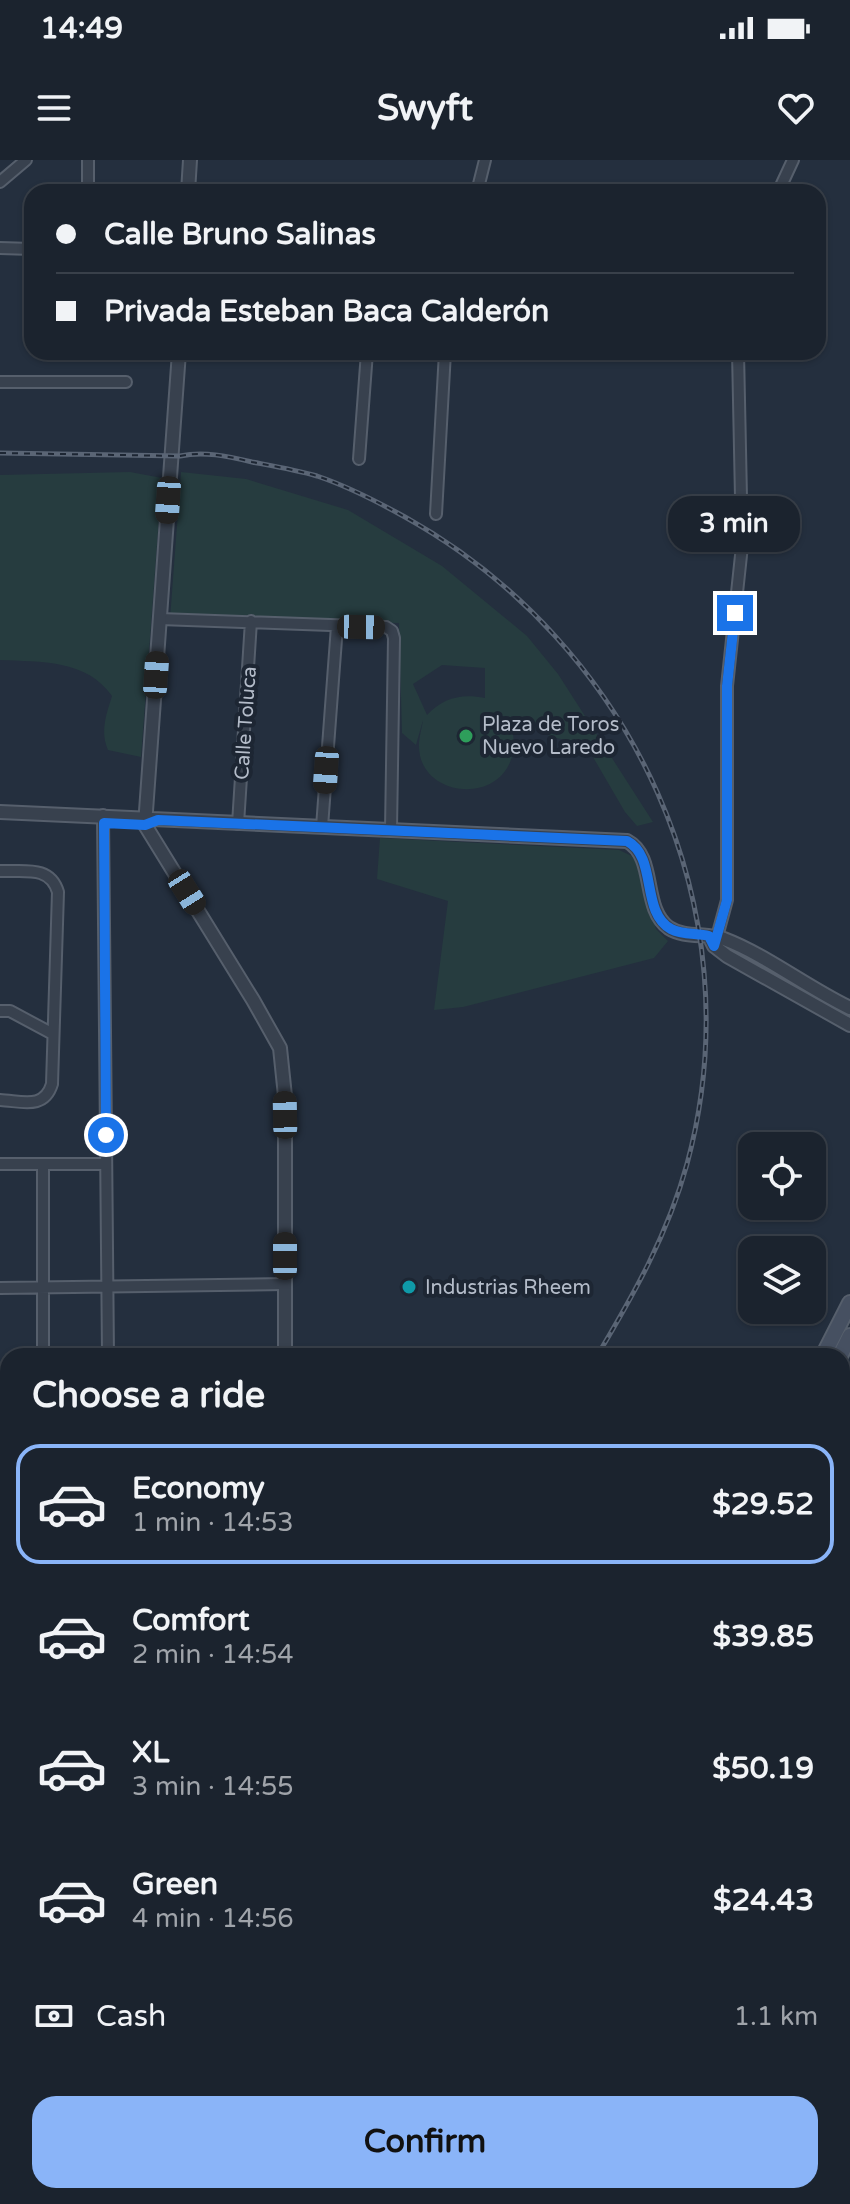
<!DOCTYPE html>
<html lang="en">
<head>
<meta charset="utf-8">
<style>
	body { margin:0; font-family:"Varela Round",sans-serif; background:#242b36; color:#f1f3f6; height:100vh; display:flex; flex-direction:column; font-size:30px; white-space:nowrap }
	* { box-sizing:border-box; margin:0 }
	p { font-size:26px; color:#a0a4aa }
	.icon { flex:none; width:44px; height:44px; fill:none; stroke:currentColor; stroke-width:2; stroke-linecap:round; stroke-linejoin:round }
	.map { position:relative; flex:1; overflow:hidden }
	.details { position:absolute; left:0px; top:1188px; width:850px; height:856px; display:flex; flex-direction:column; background:#1b232e; border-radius:24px 24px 0 0; box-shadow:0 2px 6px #0004,0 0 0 2px #39404a }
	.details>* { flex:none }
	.guide { position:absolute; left:24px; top:24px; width:802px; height:176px; border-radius:24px; box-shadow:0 2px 6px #0004,0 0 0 2px #39404a; display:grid; align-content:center; height:176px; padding:0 32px; background:#1b232e }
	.controls { position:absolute; left:738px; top:972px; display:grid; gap:16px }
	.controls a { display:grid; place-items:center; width:88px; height:88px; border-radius:16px; background:#1b232e; box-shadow:0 2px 6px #0004,0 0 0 2px #39404a; font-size:40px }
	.end { position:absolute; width:36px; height:36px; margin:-18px; border:10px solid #1a73e8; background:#fff; box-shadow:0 0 0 4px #fff }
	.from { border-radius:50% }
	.bubble { position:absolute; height:56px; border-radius:24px; background:#1b232e; box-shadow:0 2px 6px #0004,0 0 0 2px #39404a; font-size:26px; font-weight:700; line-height:56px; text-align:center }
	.car { position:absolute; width:24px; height:48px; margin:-24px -12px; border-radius:10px; box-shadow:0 0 6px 2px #0007; background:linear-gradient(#222 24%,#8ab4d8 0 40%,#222 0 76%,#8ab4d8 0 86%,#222 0) }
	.guide b { display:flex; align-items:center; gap:28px; height:76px; font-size:30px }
	.guide b+b { border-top:2px solid #39404a }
	.guide i { width:20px; height:20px; background:#f1f3f6 }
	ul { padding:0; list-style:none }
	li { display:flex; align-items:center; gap:24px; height:120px; margin:0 16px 12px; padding:0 16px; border:4px solid transparent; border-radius:24px }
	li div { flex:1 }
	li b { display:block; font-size:30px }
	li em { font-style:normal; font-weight:700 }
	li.selected { border-color:#8ab4f8 }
	li>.icon { width:72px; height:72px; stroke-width:1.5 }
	h2 { padding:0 32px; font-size:36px; line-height:96px }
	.pay { display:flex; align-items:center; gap:20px; height:88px; padding:0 32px; font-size:30px }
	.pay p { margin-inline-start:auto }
	.cta { display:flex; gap:16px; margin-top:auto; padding:16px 32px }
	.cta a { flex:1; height:92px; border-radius:24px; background:#8ab4f8; color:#111; font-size:32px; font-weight:700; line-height:92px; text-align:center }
	.status { display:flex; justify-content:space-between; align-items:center; height:56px; padding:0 40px; background:#1b232e; direction:ltr }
	.status svg { height:22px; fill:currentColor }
	header { display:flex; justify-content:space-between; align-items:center; height:104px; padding:0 32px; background:#1b232e; font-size:36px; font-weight:700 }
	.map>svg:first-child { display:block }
	.green { fill:#263c3f; fill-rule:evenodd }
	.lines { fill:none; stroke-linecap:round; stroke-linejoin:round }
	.minor-casing { stroke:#565f6c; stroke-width:14 }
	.tertiary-casing { stroke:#565f6c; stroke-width:16 }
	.secondary-casing { stroke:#565f6c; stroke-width:18 }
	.minor { stroke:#38414e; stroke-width:10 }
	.tertiary { stroke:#38414e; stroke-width:12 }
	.secondary { stroke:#465061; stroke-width:14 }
	.rail-casing { stroke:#5a6575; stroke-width:5 }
	.rail { stroke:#1d2633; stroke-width:2; stroke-dasharray:6; stroke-linecap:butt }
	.route { stroke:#1a73e8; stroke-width:10 }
	.leisure-dot { fill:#2e9e5b; stroke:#1d2633; stroke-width:3 }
	.culture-dot { fill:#0f9aa8; stroke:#1d2633; stroke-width:3 }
	.labels { text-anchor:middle; stroke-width:8; stroke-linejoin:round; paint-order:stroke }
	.street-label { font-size:20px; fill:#b4bcc9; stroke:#1d2633 }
	.poi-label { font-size:20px; fill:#b4bcc9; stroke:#1d2633; text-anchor:start }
</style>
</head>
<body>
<div class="status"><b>14:49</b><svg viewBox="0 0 49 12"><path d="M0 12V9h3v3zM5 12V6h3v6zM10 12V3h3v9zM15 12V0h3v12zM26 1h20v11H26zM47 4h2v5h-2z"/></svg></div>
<header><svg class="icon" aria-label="menu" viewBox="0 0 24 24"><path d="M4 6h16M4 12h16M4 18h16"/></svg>Swyft<svg class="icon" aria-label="heart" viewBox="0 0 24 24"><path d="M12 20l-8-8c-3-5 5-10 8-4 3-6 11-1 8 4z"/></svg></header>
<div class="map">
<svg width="850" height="2044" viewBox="0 0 850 2044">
	<rect width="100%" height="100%" fill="#242f3e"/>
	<!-- green -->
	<path class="green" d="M 130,312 L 162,318 L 141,597 L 108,590 C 100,572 106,555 112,536 C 86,499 41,502 0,500 L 0,315 Z
		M 181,312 L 246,319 L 348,350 L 442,406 L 527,476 L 558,514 L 653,662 L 637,666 L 625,652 L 586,585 C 566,579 548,579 532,566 L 512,567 C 513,575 515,584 513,592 C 503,647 418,638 419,585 C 419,577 422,568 423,560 L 416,585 L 402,573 L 399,463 L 170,459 ZM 442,505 L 485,508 L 485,538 C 461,533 443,538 427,555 L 413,524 Z
		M 380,678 L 619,690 L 634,697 L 656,769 L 668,781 L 654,798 L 463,847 L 434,850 L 448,741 L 377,719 Z"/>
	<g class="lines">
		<!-- minor casing -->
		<g class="minor-casing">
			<path id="minor" d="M 88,0 L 88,32
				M 0,22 L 26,0
				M 780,28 L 793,0
				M 477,32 L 485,0
				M 0,88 L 32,89
				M 0,222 L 126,222
				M 359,299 L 367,192
				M 436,354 L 445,192
				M 160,459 L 386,467 L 392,471 L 394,478 L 391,670
				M 103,655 L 108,1196
				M 238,664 L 251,461
				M 322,667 L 337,466
				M 0,711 C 24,712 50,705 58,732 L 52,924 C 44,950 22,941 0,940
				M 715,784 L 727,740 L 727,526 L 742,386 L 738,192
				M 0,851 L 10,851 L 53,874
				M 0,1004 L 106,1004
				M 0,1128 L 285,1124
				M 43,1196 L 43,1004
				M 0,1255 L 8,1255
				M 842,1295 L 850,1299
				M 0,1359 L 8,1359
				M 842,1411 L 850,1393
				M 842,1429 L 850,1433
				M 842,1485 L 850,1488
				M 842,1537 L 850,1540
				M 842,1617 L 850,1597
				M 842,1730 L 850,1734
				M 842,1776 L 850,1780
				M 842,1828 L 850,1832
				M 842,1891 L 850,1894
				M 825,2036 L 825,2044
				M 0,2040 L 8,2029"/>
		</g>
		<!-- tertiary casing -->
		<g class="tertiary-casing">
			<path id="tertiary" d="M 188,32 L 190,0
				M 179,192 L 145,665 L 253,840 L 280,888 L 285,936 L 285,1196
				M 0,652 L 627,681 C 657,697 641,748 669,768 C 684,778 707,773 724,779 C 766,795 808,828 850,848
				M 709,776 L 714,786 L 727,796 L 850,865
				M 0,1778 L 8,1779
				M 0,1977 L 8,1979
				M 0,2017 L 8,2018"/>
		</g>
		<!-- secondary casing -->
		<g class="secondary-casing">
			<path id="secondary" d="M 823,1196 L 850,1143
				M 840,1196 L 850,1176
				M 716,2036 L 716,2044
				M 731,2036 L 731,2044"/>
		</g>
		<!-- minor -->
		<use href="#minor" class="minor"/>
		<!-- tertiary -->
		<use href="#tertiary" class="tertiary"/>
		<!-- secondary -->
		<use href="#secondary" class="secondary"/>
		<!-- rail casing -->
		<g class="rail-casing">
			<path id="rail" d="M 0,293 L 180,296 C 204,291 227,296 252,302 C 273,306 296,310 317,316 C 347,326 378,342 405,357 C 633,484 756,749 687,1004 C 668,1074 634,1134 597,1196
				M 56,2044 L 61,2036"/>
		</g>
		<!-- rail -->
		<use href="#rail" class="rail"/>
	</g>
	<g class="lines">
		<!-- route -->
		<path class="route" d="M 106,975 L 104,663 L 145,665 L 158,660 L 627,681 C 658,697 640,752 671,769 C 682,775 697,773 709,776 L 714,786 L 727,740 L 727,526 L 735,453"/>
	</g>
	<!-- markers -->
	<circle class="leisure-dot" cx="466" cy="576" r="8"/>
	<circle class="culture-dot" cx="409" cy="1127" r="8"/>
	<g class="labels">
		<!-- street labels -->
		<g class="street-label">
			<text transform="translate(245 563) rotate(-86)" y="7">Calle Toluca</text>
		</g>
		<!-- poi labels -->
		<g class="poi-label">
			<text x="482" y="571">Plaza de Toros<tspan x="482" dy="23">Nuevo Laredo</tspan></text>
			<text x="425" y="1134">Industrias Rheem</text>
		</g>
	</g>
</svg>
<div class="controls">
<a><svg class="icon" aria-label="locate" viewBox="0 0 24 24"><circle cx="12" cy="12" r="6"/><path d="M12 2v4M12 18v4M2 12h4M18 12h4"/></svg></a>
<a><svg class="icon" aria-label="layers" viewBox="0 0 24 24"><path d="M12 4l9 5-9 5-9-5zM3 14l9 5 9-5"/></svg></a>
</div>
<i class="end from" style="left:106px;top:975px"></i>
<i class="end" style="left:735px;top:453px"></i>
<div class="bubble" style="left:668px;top:336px;width:132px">3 min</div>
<i class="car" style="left:168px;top:340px;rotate:184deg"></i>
<i class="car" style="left:361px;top:467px;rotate:91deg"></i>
<i class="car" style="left:156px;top:515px;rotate:4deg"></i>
<i class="car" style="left:326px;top:610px;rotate:184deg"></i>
<i class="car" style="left:187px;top:732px;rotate:148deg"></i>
<i class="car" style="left:285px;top:955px;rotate:359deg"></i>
<i class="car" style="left:285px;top:1096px;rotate:0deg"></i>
<div class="guide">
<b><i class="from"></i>Calle Bruno Salinas</b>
<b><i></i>Privada Esteban Baca Calderón</b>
</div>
<section class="details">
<h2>Choose a ride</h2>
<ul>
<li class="selected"><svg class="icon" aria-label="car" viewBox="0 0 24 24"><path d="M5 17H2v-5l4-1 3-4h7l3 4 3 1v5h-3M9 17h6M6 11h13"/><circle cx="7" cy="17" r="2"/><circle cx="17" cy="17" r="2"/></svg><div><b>Economy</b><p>1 min · 14:53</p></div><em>$29.52</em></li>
<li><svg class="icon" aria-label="car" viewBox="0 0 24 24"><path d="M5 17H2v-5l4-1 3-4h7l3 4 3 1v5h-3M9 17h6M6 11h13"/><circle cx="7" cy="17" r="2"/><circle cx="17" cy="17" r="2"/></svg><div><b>Comfort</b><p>2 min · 14:54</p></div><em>$39.85</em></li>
<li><svg class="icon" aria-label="car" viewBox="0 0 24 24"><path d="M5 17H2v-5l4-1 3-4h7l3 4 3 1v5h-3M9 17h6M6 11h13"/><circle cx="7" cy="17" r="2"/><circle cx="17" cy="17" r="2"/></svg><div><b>XL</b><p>3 min · 14:55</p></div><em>$50.19</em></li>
<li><svg class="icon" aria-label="car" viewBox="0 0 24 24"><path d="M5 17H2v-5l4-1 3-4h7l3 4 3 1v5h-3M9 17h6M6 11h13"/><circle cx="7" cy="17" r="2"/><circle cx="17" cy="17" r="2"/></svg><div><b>Green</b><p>4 min · 14:56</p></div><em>$24.43</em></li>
</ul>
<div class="pay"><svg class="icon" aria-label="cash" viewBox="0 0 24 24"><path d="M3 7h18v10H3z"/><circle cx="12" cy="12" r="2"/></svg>Cash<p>1.1 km</p></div>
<div class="cta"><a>Confirm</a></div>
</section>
</div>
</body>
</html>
